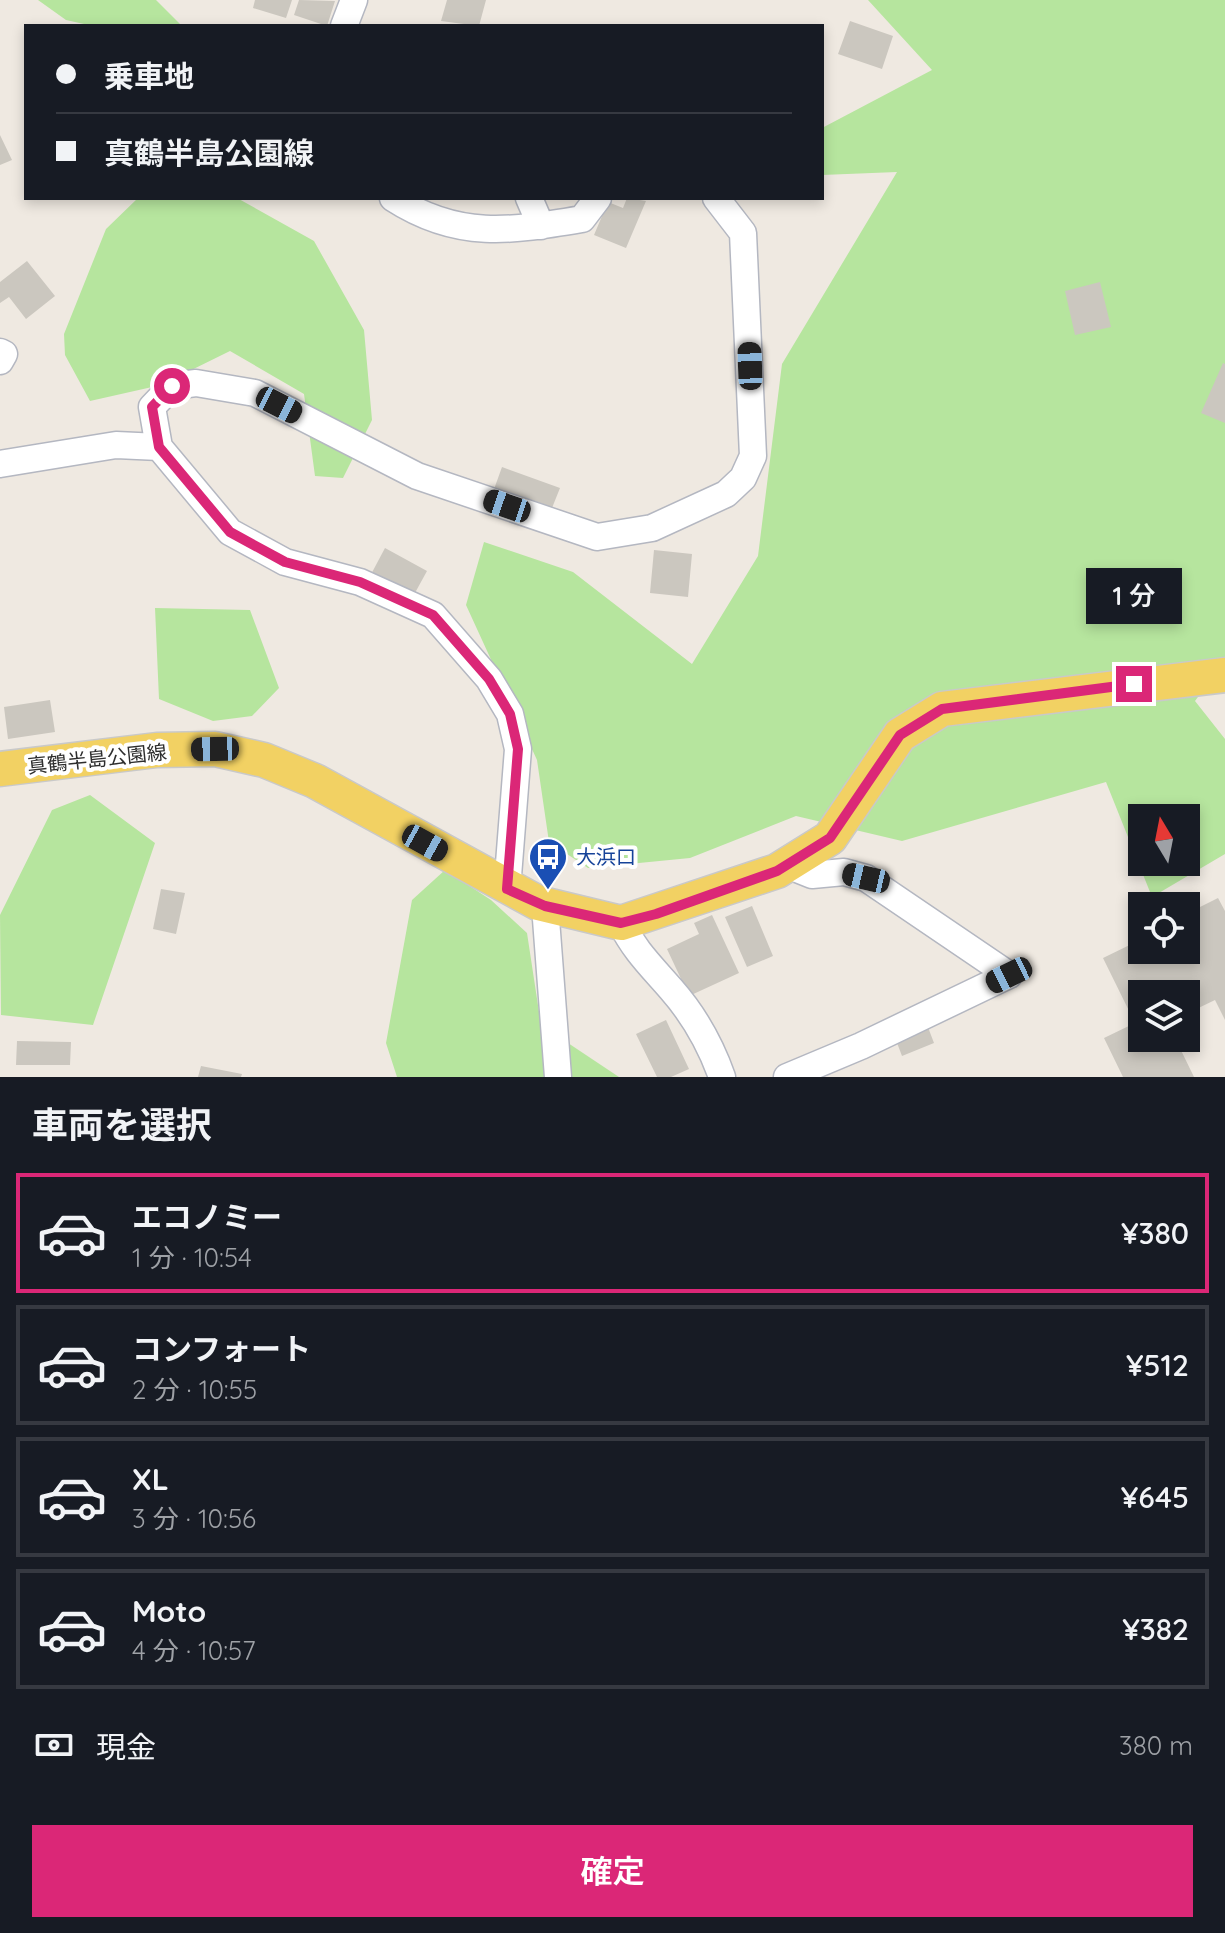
<!DOCTYPE html>
<html lang="ja">
<head>
<meta charset="utf-8">
<style>
	body { margin:0; font-family:Quicksand,"Noto Sans JP",sans-serif; background:#242831; color:#f1f3f6; height:100vh; display:flex; flex-direction:column; font-size:30px; white-space:nowrap }
	* { box-sizing:border-box; margin:0 }
	p { font-size:26px; color:#9ea1a6 }
	.icon { flex:none; width:44px; height:44px; fill:none; stroke:currentColor; stroke-width:2; stroke-linecap:round; stroke-linejoin:round }
	.map { position:relative; height:1077px; overflow:hidden }
	.side { display:flex; flex-direction:column; background:#171b24; flex:1 }
	.side>* { flex:none }
	.top-card { position:absolute; left:24px; top:24px; width:800px; height:176px; border-radius:0px; box-shadow:0 4px 12px #0003; display:grid; align-content:center; height:176px; padding:0 32px; background:#171b24 }
	.needle { width:52px; rotate:350deg }
	.controls { position:absolute; left:1128px; top:804px; display:grid; gap:16px }
	.controls a { display:grid; place-items:center; width:72px; height:72px; border-radius:0px; background:#171b24; box-shadow:0 4px 12px #0003; font-size:40px }
	.end { position:absolute; width:36px; height:36px; margin:-18px; border:10px solid #db2777; background:#fff; box-shadow:0 0 0 4px #fff }
	.from { border-radius:50% }
	.bubble { position:absolute; height:56px; border-radius:0px; background:#171b24; box-shadow:0 4px 12px #0003; font-size:26px; font-weight:600; line-height:56px; text-align:center }
	.car { position:absolute; width:24px; height:48px; margin:-24px -12px; border-radius:10px; box-shadow:0 0 6px 2px #0007; background:linear-gradient(#222 24%,#8ab4d8 0 40%,#222 0 76%,#8ab4d8 0 86%,#222 0) }
	.top-card b { display:flex; align-items:center; gap:28px; height:76px; font-size:30px }
	.top-card b+b { border-top:2px solid #363941 }
	.top-card i { width:20px; height:20px; background:#f1f3f6 }
	ul { padding:0; list-style:none }
	li { display:flex; align-items:center; gap:24px; height:120px; margin:0 16px 12px; padding:0 16px; border:4px solid #363941; border-radius:0px }
	li div { flex:1 }
	li b { display:block; font-size:30px }
	li em { font-style:normal; font-weight:600 }
	li.active { border-color:#db2777 }
	li>.icon { width:72px; height:72px; stroke-width:1.5 }
	h2 { padding:0 32px; font-size:36px; line-height:96px }
	.pay { display:flex; align-items:center; gap:20px; height:88px; padding:0 32px; font-size:30px }
	.pay p { margin-inline-start:auto }
	.action { display:flex; gap:16px; margin-top:auto; padding:16px 32px }
	.action a { flex:1; height:92px; border-radius:0px; background:#db2777; color:#fff; font-size:32px; font-weight:600; line-height:92px; text-align:center }
	.map>svg:first-child { display:block }
	.green { fill:#b6e59e; fill-rule:evenodd }
	.building { fill:#cbc7bf }
	.lines { fill:none; stroke-linecap:round; stroke-linejoin:round }
	.minor-casing { stroke:#b4b7c1; stroke-width:29 }
	.major-casing { stroke:#c9c9c9; stroke-width:37 }
	.minor { stroke:#fff; stroke-width:26 }
	.major { stroke:#f2d163; stroke-width:34 }
	.route { stroke:#db2777; stroke-width:10 }
	.labels { text-anchor:middle; stroke-width:8; stroke-linejoin:round; paint-order:stroke }
	.street-label { font-size:20px; fill:#2e2e2e; stroke:#fff }
	.transit-label { font-size:20px; fill:#164399; stroke:#fff; text-anchor:start }
</style>
</head>
<body>
<div class="map">
<svg width="1225" height="1077" viewBox="0 0 1225 1077">
	<rect width="100%" height="100%" fill="#efe9e1"/>
	<!-- green -->
	<path class="green" d="M 38,0 L 156,0 L 182,26 L 93,26 L 66,20 Z
		M 868,0 L 1225,0 L 1225,660 L 1195,701 L 1225,739 L 1225,854 L 1152,897 L 1106,782 L 902,841 L 796,816 L 690,858 L 588,868 L 549,842 L 537,760 L 466,605 L 484,542 L 573,572 L 692,664 L 758,556 L 782,364 L 897,172 L 822,175 L 822,128 L 932,70 ZM 1142,818 L 1186,818 L 1186,862 L 1142,862 Z
		M 138,198 L 237,198 L 314,241 L 364,330 L 372,420 L 343,478 L 315,476 L 304,394 L 230,351 L 161,385 L 90,401 L 65,355 L 64,334 L 106,229 Z
		M 155,608 L 250,610 L 279,688 L 252,716 L 213,721 L 159,699 Z
		M 90,795 L 155,843 L 93,1025 L 1,1015 L 0,915 L 52,810 Z
		M 445,870 L 491,900 L 527,933 L 541,1025 L 619,1077 L 397,1077 L 386,1043 L 412,900 Z"/>
	<!-- building -->
	<path class="building" d="M 255,0 L 292,0 L 286,18 L 253,8 Z
		M 299,0 L 335,1 L 327,26 L 294,15 Z
		M 447,0 L 486,0 L 479,26 L 441,21 Z
		M 850,21 L 893,36 L 882,69 L 838,54 Z
		M 0,135 L 12,160 L 0,165 Z
		M 627,198 L 646,201 L 626,248 L 594,235 L 608,202 L 623,208 Z
		M 27,261 L 55,296 L 26,319 L 9,297 L 0,303 L 0,282 Z
		M 1100,282 L 1111,327 L 1075,335 L 1065,291 Z
		M 1223,363 L 1225,364 L 1225,423 L 1201,413 Z
		M 502,467 L 560,488 L 550,513 L 493,492 Z
		M 385,548 L 427,571 L 410,602 L 368,580 Z
		M 654,550 L 692,554 L 688,597 L 650,593 Z
		M 50,700 L 55,732 L 8,739 L 4,707 Z
		M 161,889 L 185,893 L 176,934 L 153,929 Z
		M 1218,898 L 1225,911 L 1225,1020 L 1215,1000 L 1186,1014 L 1186,994 L 1142,994 L 1142,1038 L 1175,1038 L 1194,1077 L 1123,1077 L 1104,1038 L 1135,1023 L 1103,958 L 1142,939 L 1142,950 L 1156,950 L 1159,956 L 1172,950 L 1186,950 L 1186,943 L 1198,937 L 1186,914 Z
		M 752,906 L 773,956 L 747,967 L 725,917 Z
		M 712,915 L 739,973 L 689,996 L 667,949 L 699,934 L 694,923 Z
		M 666,1020 L 689,1069 L 671,1077 L 657,1077 L 636,1034 Z
		M 926,1022 L 934,1043 L 902,1056 L 894,1035 Z
		M 17,1041 L 71,1042 L 70,1065 L 16,1065 Z
		M 201,1066 L 242,1074 L 241,1077 L 198,1077 Z"/>
	<g class="lines">
		<!-- minor casing -->
		<g class="minor-casing">
			<path id="minor" d="M 344,26 L 354,0
				M 393,198 C 458,240 511,231 582,219 L 598,198
				M 529,198 L 541,226
				M 0,352 L 4,354 L 0,361
				M 0,464 L 116,445 L 159,447
				M 787,865 L 812,875 L 844,872 L 866,878 L 1009,975 L 861,1046 L 787,1077
				M 507,889 L 518,749 L 510,714 L 489,679 L 433,615 L 360,582 L 285,562 L 230,532 L 159,447 L 152,407 L 172,386 L 196,383 L 255,393 L 417,476 L 597,537 L 652,528 L 726,494 L 743,478 L 753,456 L 743,233 L 716,198
				M 545,906 L 558,1077
				M 621,923 C 634,950 652,967 671,989 C 693,1014 711,1046 722,1077"/>
		</g>
		<!-- major casing -->
		<g class="major-casing">
			<path id="major" d="M 0,769 L 157,750 L 215,749 L 264,760 L 315,781 L 538,903 L 621,923 L 777,871 L 830,838 L 900,735 L 942,709 L 1225,675"/>
		</g>
		<!-- minor -->
		<use href="#minor" class="minor"/>
		<!-- major -->
		<use href="#major" class="major"/>
	</g>
	<g class="lines">
		<!-- route -->
		<path class="route" d="M 172,386 L 152,407 L 159,447 L 230,532 L 285,562 L 360,582 L 433,615 L 489,679 L 510,714 L 518,749 L 507,889 L 545,906 L 621,923 L 656,914 L 777,871 L 830,838 L 900,735 L 942,709 L 1134,684"/>
	</g>
	<!-- icons -->
	<defs>
		<g id="bus-pin" transform="scale(2)"><path d="M0 17L-7.5 6A9.5 9.5 0 1 1 7.5 6Z" fill="#1a4fb4" stroke="#fff"/><path d="M-5-6H5V4H4V6H2V4H-2V6H-4V4H-5ZM-3.5-4V0h7V-4ZM-3.5 1.2v1.5H-2V1.2ZM2 1.2v1.5H3.5V1.2Z" fill="#fff"/></g>
	</defs>
	<g fill-rule="evenodd">
		<use href="#bus-pin" x="548" y="857"/>
	</g>
	<g class="labels">
		<!-- street labels -->
		<g class="street-label">
			<text transform="translate(97 759) rotate(-6)" y="7">真鶴半島公園線</text>
		</g>
		<!-- transit labels -->
		<g class="transit-label">
			<text x="576" y="864">大浜口</text>
		</g>
	</g>
</svg>
<div class="controls">
<a><svg class="needle" viewBox="-14 -14 28 28"><path d="M0-13l5 13h-10z" fill="#e53935"/><path d="M0 13l5-13h-10z" fill="#9ea1a6"/></svg></a>
<a><svg class="icon" aria-label="locate" viewBox="0 0 24 24"><circle cx="12" cy="12" r="6"/><path d="M12 2v4M12 18v4M2 12h4M18 12h4"/></svg></a>
<a><svg class="icon" aria-label="layers" viewBox="0 0 24 24"><path d="M12 4l9 5-9 5-9-5zM3 14l9 5 9-5"/></svg></a>
</div>
<i class="end from" style="left:172px;top:386px"></i>
<i class="end" style="left:1134px;top:684px"></i>
<div class="bubble" style="left:1086px;top:568px;width:96px">1 分</div>
<i class="car" style="left:750px;top:366px;rotate:358deg"></i>
<i class="car" style="left:279px;top:405px;rotate:117deg"></i>
<i class="car" style="left:507px;top:506px;rotate:289deg"></i>
<i class="car" style="left:215px;top:749px;rotate:269deg"></i>
<i class="car" style="left:425px;top:843px;rotate:119deg"></i>
<i class="car" style="left:866px;top:878px;rotate:283deg"></i>
<i class="car" style="left:1009px;top:975px;rotate:244deg"></i>
<div class="top-card">
<b><i class="from"></i>乗車地</b>
<b><i></i>真鶴半島公園線</b>
</div>
</div>
<section class="side">
<h2>車両を選択</h2>
<ul>
<li class="active"><svg class="icon" aria-label="car" viewBox="0 0 24 24"><path d="M5 17H2v-5l4-1 3-4h7l3 4 3 1v5h-3M9 17h6M6 11h13"/><circle cx="7" cy="17" r="2"/><circle cx="17" cy="17" r="2"/></svg><div><b>エコノミー</b><p>1 分 · 10:54</p></div><em>¥380</em></li>
<li><svg class="icon" aria-label="car" viewBox="0 0 24 24"><path d="M5 17H2v-5l4-1 3-4h7l3 4 3 1v5h-3M9 17h6M6 11h13"/><circle cx="7" cy="17" r="2"/><circle cx="17" cy="17" r="2"/></svg><div><b>コンフォート</b><p>2 分 · 10:55</p></div><em>¥512</em></li>
<li><svg class="icon" aria-label="car" viewBox="0 0 24 24"><path d="M5 17H2v-5l4-1 3-4h7l3 4 3 1v5h-3M9 17h6M6 11h13"/><circle cx="7" cy="17" r="2"/><circle cx="17" cy="17" r="2"/></svg><div><b>XL</b><p>3 分 · 10:56</p></div><em>¥645</em></li>
<li><svg class="icon" aria-label="car" viewBox="0 0 24 24"><path d="M5 17H2v-5l4-1 3-4h7l3 4 3 1v5h-3M9 17h6M6 11h13"/><circle cx="7" cy="17" r="2"/><circle cx="17" cy="17" r="2"/></svg><div><b>Moto</b><p>4 分 · 10:57</p></div><em>¥382</em></li>
</ul>
<div class="pay"><svg class="icon" aria-label="cash" viewBox="0 0 24 24"><path d="M3 7h18v10H3z"/><circle cx="12" cy="12" r="2"/></svg>現金<p>380 m</p></div>
<div class="action"><a>確定</a></div>
</section>
</body>
</html>
